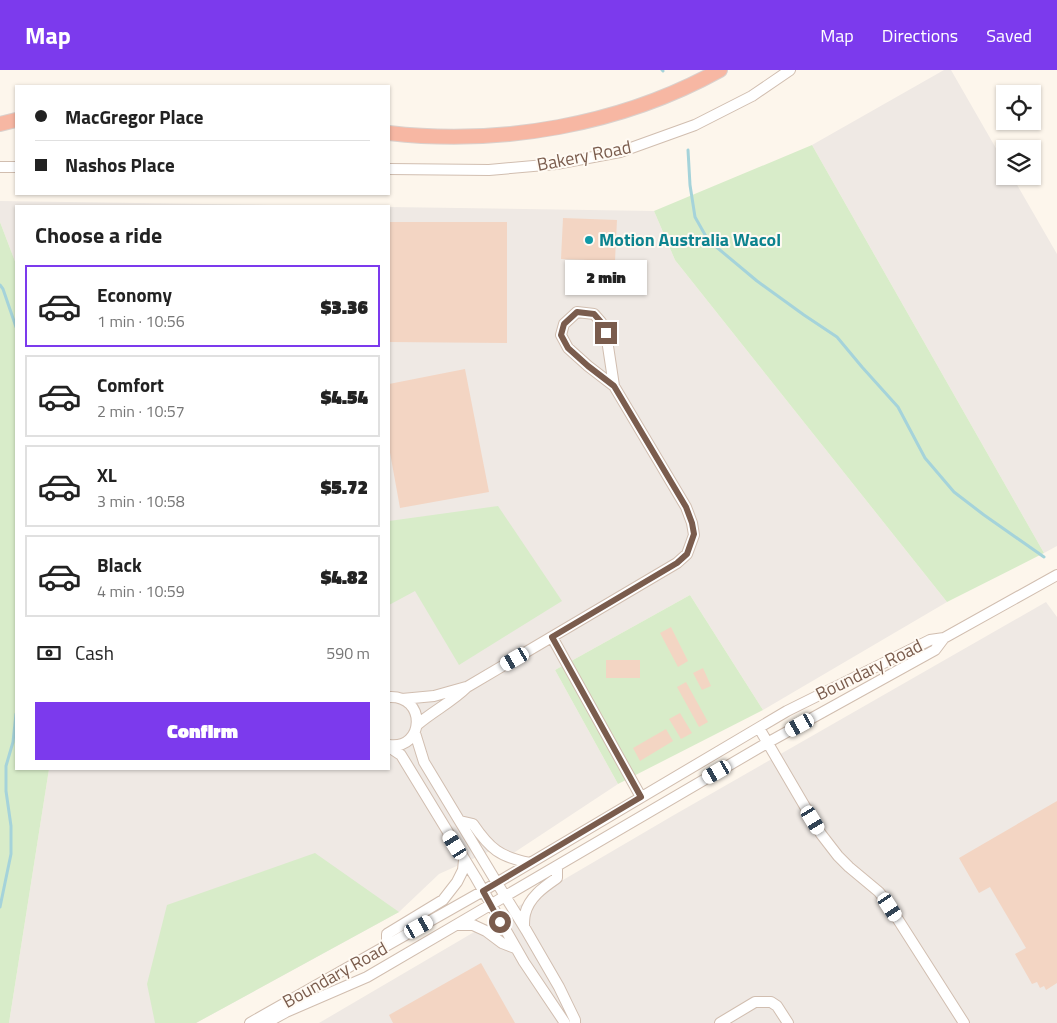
<!DOCTYPE html>
<html lang="en">
<head>
<meta charset="utf-8">
<style>
	body { margin:0; font-family:"Titillium Web",sans-serif; background:#f6f6f6; color:#222; height:100vh; display:flex; flex-direction:column; font-size:19px; white-space:nowrap }
	* { box-sizing:border-box; margin:0 }
	p { font-size:16px; color:#767676 }
	.icon { flex:none; width:28px; height:28px; fill:none; stroke:currentColor; stroke-width:2; stroke-linecap:round; stroke-linejoin:round }
	.map { position:relative; flex:1; overflow:hidden }
	.panel { position:absolute; left:15px; top:135px; width:375px; height:565px; display:flex; flex-direction:column; background:#fff; border-radius:0px; box-shadow:0 1px 4px #0004 }
	.panel>* { flex:none }
	.top-card { position:absolute; left:15px; top:15px; width:375px; height:110px; border-radius:0px; box-shadow:0 1px 4px #0004; display:grid; align-content:center; height:110px; padding:0 20px; background:#fff }
	.buttons { position:absolute; left:996px; top:15px; display:grid; gap:10px }
	.buttons a { display:grid; place-items:center; width:45px; height:45px; border-radius:0px; background:#fff; box-shadow:0 1px 4px #0004; font-size:25px }
	.end { position:absolute; width:22px; height:22px; margin:-11px; border:6px solid #7a5c4d; background:#fff; box-shadow:0 0 0 2px #fff }
	.from { border-radius:50% }
	.bubble { position:absolute; height:35px; border-radius:0px; background:#fff; box-shadow:0 1px 4px #0004; font-size:16px; font-weight:800; line-height:35px; text-align:center }
	.car { position:absolute; width:15px; height:30px; margin:-15px -8px; border-radius:6px; box-shadow:0 0 4px 1px #0007; background:linear-gradient(#fff 24%,#345 0 40%,#fff 0 76%,#345 0 86%,#fff 0) }
	.top-card b { display:flex; align-items:center; gap:18px; height:48px; font-size:19px }
	.top-card b+b { border-top:1px solid #e0e0e0 }
	.top-card i { width:12px; height:12px; background:#222 }
	ul { padding:0; list-style:none }
	li { display:flex; align-items:center; gap:15px; height:82px; margin:0 10px 8px; padding:0 10px; border:2px solid #e0e0e0; border-radius:0px }
	li div { flex:1 }
	li b { display:block; font-size:19px }
	li em { font-style:normal; font-weight:800 }
	li.active { border-color:#7c3aed }
	li>.icon { width:45px; height:45px; stroke-width:1.5 }
	h2 { padding:0 20px; font-size:22px; line-height:60px }
	.pay { display:flex; align-items:center; gap:12px; height:55px; padding:0 20px; font-size:19px }
	.pay p { margin-inline-start:auto }
	.cta { display:flex; gap:10px; margin-top:auto; padding:10px 20px }
	.cta a { flex:1; height:58px; border-radius:0px; background:#7c3aed; color:#fff; font-size:20px; font-weight:800; line-height:58px; text-align:center }
	header { display:flex; align-items:center; gap:30px; box-sizing:border-box; height:70px; padding:0 25px; background:#7c3aed; color:#fff }
	header strong { font-size:24px }
	nav { display:flex; gap:28px; margin-inline-start:auto; font-size:18px }
	.map>svg:first-child { display:block }
	.industrial { fill:#efe9e4 }
	.green { fill:#d8ecc9 }
	.lines { fill:none; stroke-linecap:round; stroke-linejoin:round }
	.stream { stroke:#a5d3da; stroke-width:3 }
	.building { fill:#f3d5c3 }
	.minor-casing { stroke:#d1beb0; stroke-width:12 }
	.highway-casing { stroke:#dad1cd; stroke-width:16 }
	.minor { stroke:#fff; stroke-width:10 }
	.highway { stroke:#f7b7a3; stroke-width:14 }
	.route { stroke:#7a5c4d; stroke-width:6 }
	.culture-dot { fill:#0f9aa8; stroke:#fffaf3; stroke-width:2 }
	.labels { text-anchor:middle; stroke-width:4; stroke-linejoin:round; paint-order:stroke }
	.street-label { font-size:18px; fill:#7a5c4d; stroke:#fffaf3 }
	.culture-label { font-size:18px; font-weight:bold; fill:#0d838f; stroke:#fffaf3; text-anchor:start }
</style>
</head>
<body>
<header>
<strong>Map</strong>
<nav><a>Map</a><a>Directions</a><a>Saved</a></nav>
</header>
<div class="map">
<svg width="1057" height="953" viewBox="0 0 1057 953">
	<rect width="100%" height="100%" fill="#fdf6ec"/>
	<!-- industrial -->
	<path class="industrial" d="M 944,0 L 951,0 L 1005,94 L 1005,106 L 1012,106 L 1057,184 L 1057,476 L 1044,483 L 812,75 Z
		M 0,131 L 332,136 L 16,136 L 16,194 L 0,152 Z
		M 389,137 L 654,141 L 675,190 L 947,532 L 763,640 L 690,525 L 555,600 L 618,714 L 512,784 L 499,777 L 439,804 L 399,842 L 196,953 L 9,953 L 49,699 L 389,699 Z
		M 1046,532 L 1057,547 L 1057,953 L 319,953 L 674,745 Z"/>
	<!-- green -->
	<path class="green" d="M 812,75 L 1044,483 L 947,532 L 675,190 L 654,141 Z
		M 0,152 L 16,194 L 16,699 L 49,699 L 9,953 L 0,953 Z
		M 498,436 L 562,531 L 459,595 L 415,521 L 389,535 L 389,451 Z
		M 690,525 L 763,640 L 618,714 L 555,600 Z
		M 315,783 L 399,842 L 196,953 L 155,953 L 147,914 L 167,835 Z"/>
	<g class="lines">
		<!-- stream -->
		<path class="stream" d="M 662,0 L 663,1
			M 688,80 L 690,115 L 695,147 L 708,170 L 757,211 L 804,245 L 837,267 L 862,297 L 898,337 L 925,388 L 954,422 L 984,445 L 1044,487
			M 0,215 L 3,219 L 16,257
			M 0,837 L 11,784 L 11,756 L 6,721 L 6,696 L 13,672 L 16,644"/>
	</g>
	<!-- building -->
	<path class="building" d="M 563,148 L 617,150 L 615,191 L 561,189 Z
		M 389,152 L 507,152 L 507,273 L 389,272 Z
		M 465,299 L 489,422 L 400,438 L 389,377 L 389,314 Z
		M 671,557 L 688,591 L 678,597 L 660,563 Z
		M 606,590 L 640,590 L 640,608 L 606,608 Z
		M 703,598 L 711,616 L 702,620 L 693,603 Z
		M 686,612 L 708,652 L 699,657 L 677,617 Z
		M 680,643 L 692,663 L 681,669 L 669,649 Z
		M 666,659 L 673,671 L 640,691 L 633,678 Z
		M 1057,731 L 1057,913 L 1046,920 L 1044,916 L 1040,918 L 1037,912 L 1032,914 L 1015,884 L 1026,878 L 990,817 L 979,823 L 959,788 Z
		M 481,893 L 515,953 L 393,953 L 389,945 Z"/>
	<g class="lines">
		<!-- minor casing -->
		<g class="minor-casing">
			<path id="minor" d="M 0,97 L 16,97
				M 389,99 L 489,100 L 556,94 L 620,82 L 695,55 L 752,26 L 790,0
				M 552,567 L 641,727
				M 389,627 C 427,625 425,680 389,675
				M 402,629 L 434,626 L 466,617
				M 417,655 C 433,641 452,632 467,617 L 677,493 L 687,484 L 694,465 L 692,453 L 686,437 L 614,316 L 606,263 L 601,252 L 594,244 L 577,242 L 564,254 L 561,265 L 568,278 L 588,296 L 614,316
				M 759,658 L 821,764 L 838,786 L 849,797 L 879,822 L 890,837 L 964,953
				M 415,663 L 424,692 L 497,813 L 526,860 L 559,917 L 575,950 L 575,953
				M 389,677 L 401,685 L 476,808 L 524,892 L 565,953
				M 460,751 L 473,754 C 490,779 500,787 530,793
				M 458,855 L 473,855 L 486,861 L 502,873 L 515,878
				M 524,857 C 524,853 524,848 525,844 C 529,827 544,817 557,808 L 557,796
				M 387,875 L 387,864 L 443,830 L 457,812 L 463,800 L 464,790
				M 250,953 L 483,821 L 787,641 L 930,570 L 944,568 L 1057,505
				M 266,953 L 286,942 L 367,907 L 767,673 L 935,580 L 944,568
				M 720,953 L 755,932 L 771,932 L 777,936 L 788,953"/>
		</g>
		<!-- highway casing -->
		<g class="highway-casing">
			<path id="highway" d="M 0,54 L 16,50
				M 389,63 C 500,76 621,55 720,0"/>
		</g>
		<!-- minor -->
		<use href="#minor" class="minor"/>
		<!-- highway -->
		<use href="#highway" class="highway"/>
	</g>
	<g class="lines">
		<!-- route -->
		<path class="route" d="M 500,852 L 483,821 L 641,727 L 552,567 L 677,493 L 687,484 L 694,464 L 692,453 L 686,437 L 614,316 L 588,296 L 568,278 L 561,265 L 564,254 L 577,242 L 594,244 L 601,252 L 606,263"/>
	</g>
	<!-- markers -->
	<circle class="culture-dot" cx="589" cy="170" r="5"/>
	<g class="labels">
		<!-- street labels -->
		<g class="street-label">
			<text transform="translate(584 86) rotate(-11)" y="6">Bakery Road</text>
			<text transform="translate(869 600) rotate(-26)" y="6">Boundary Road</text>
			<text transform="translate(335 905) rotate(-29)" y="6">Boundary Road</text>
		</g>
		<!-- culture labels -->
		<g class="culture-label">
			<text x="599" y="176">Motion Australia Wacol</text>
		</g>
	</g>
</svg>
<div class="buttons">
<a><svg class="icon" aria-label="locate" viewBox="0 0 24 24"><circle cx="12" cy="12" r="6"/><path d="M12 2v4M12 18v4M2 12h4M18 12h4"/></svg></a>
<a><svg class="icon" aria-label="layers" viewBox="0 0 24 24"><path d="M12 4l9 5-9 5-9-5zM3 14l9 5 9-5"/></svg></a>
</div>
<i class="end from" style="left:500px;top:852px"></i>
<i class="end" style="left:606px;top:263px"></i>
<div class="bubble" style="left:565px;top:190px;width:82px">2 min</div>
<i class="car" style="left:515px;top:589px;rotate:240deg"></i>
<i class="car" style="left:800px;top:655px;rotate:241deg"></i>
<i class="car" style="left:717px;top:702px;rotate:240deg"></i>
<i class="car" style="left:813px;top:750px;rotate:149deg"></i>
<i class="car" style="left:455px;top:775px;rotate:328deg"></i>
<i class="car" style="left:890px;top:837px;rotate:147deg"></i>
<i class="car" style="left:419px;top:857px;rotate:61deg"></i>
<div class="top-card">
<b><i class="from"></i>MacGregor Place</b>
<b><i></i>Nashos Place</b>
</div>
<section class="panel">
<h2>Choose a ride</h2>
<ul>
<li class="active"><svg class="icon" aria-label="car" viewBox="0 0 24 24"><path d="M5 17H2v-5l4-1 3-4h7l3 4 3 1v5h-3M9 17h6M6 11h13"/><circle cx="7" cy="17" r="2"/><circle cx="17" cy="17" r="2"/></svg><div><b>Economy</b><p>1 min · 10:56</p></div><em>$3.36</em></li>
<li><svg class="icon" aria-label="car" viewBox="0 0 24 24"><path d="M5 17H2v-5l4-1 3-4h7l3 4 3 1v5h-3M9 17h6M6 11h13"/><circle cx="7" cy="17" r="2"/><circle cx="17" cy="17" r="2"/></svg><div><b>Comfort</b><p>2 min · 10:57</p></div><em>$4.54</em></li>
<li><svg class="icon" aria-label="car" viewBox="0 0 24 24"><path d="M5 17H2v-5l4-1 3-4h7l3 4 3 1v5h-3M9 17h6M6 11h13"/><circle cx="7" cy="17" r="2"/><circle cx="17" cy="17" r="2"/></svg><div><b>XL</b><p>3 min · 10:58</p></div><em>$5.72</em></li>
<li><svg class="icon" aria-label="car" viewBox="0 0 24 24"><path d="M5 17H2v-5l4-1 3-4h7l3 4 3 1v5h-3M9 17h6M6 11h13"/><circle cx="7" cy="17" r="2"/><circle cx="17" cy="17" r="2"/></svg><div><b>Black</b><p>4 min · 10:59</p></div><em>$4.82</em></li>
</ul>
<div class="pay"><svg class="icon" aria-label="cash" viewBox="0 0 24 24"><path d="M3 7h18v10H3z"/><circle cx="12" cy="12" r="2"/></svg>Cash<p>590 m</p></div>
<div class="cta"><a>Confirm</a></div>
</section>
</div>
</body>
</html>
